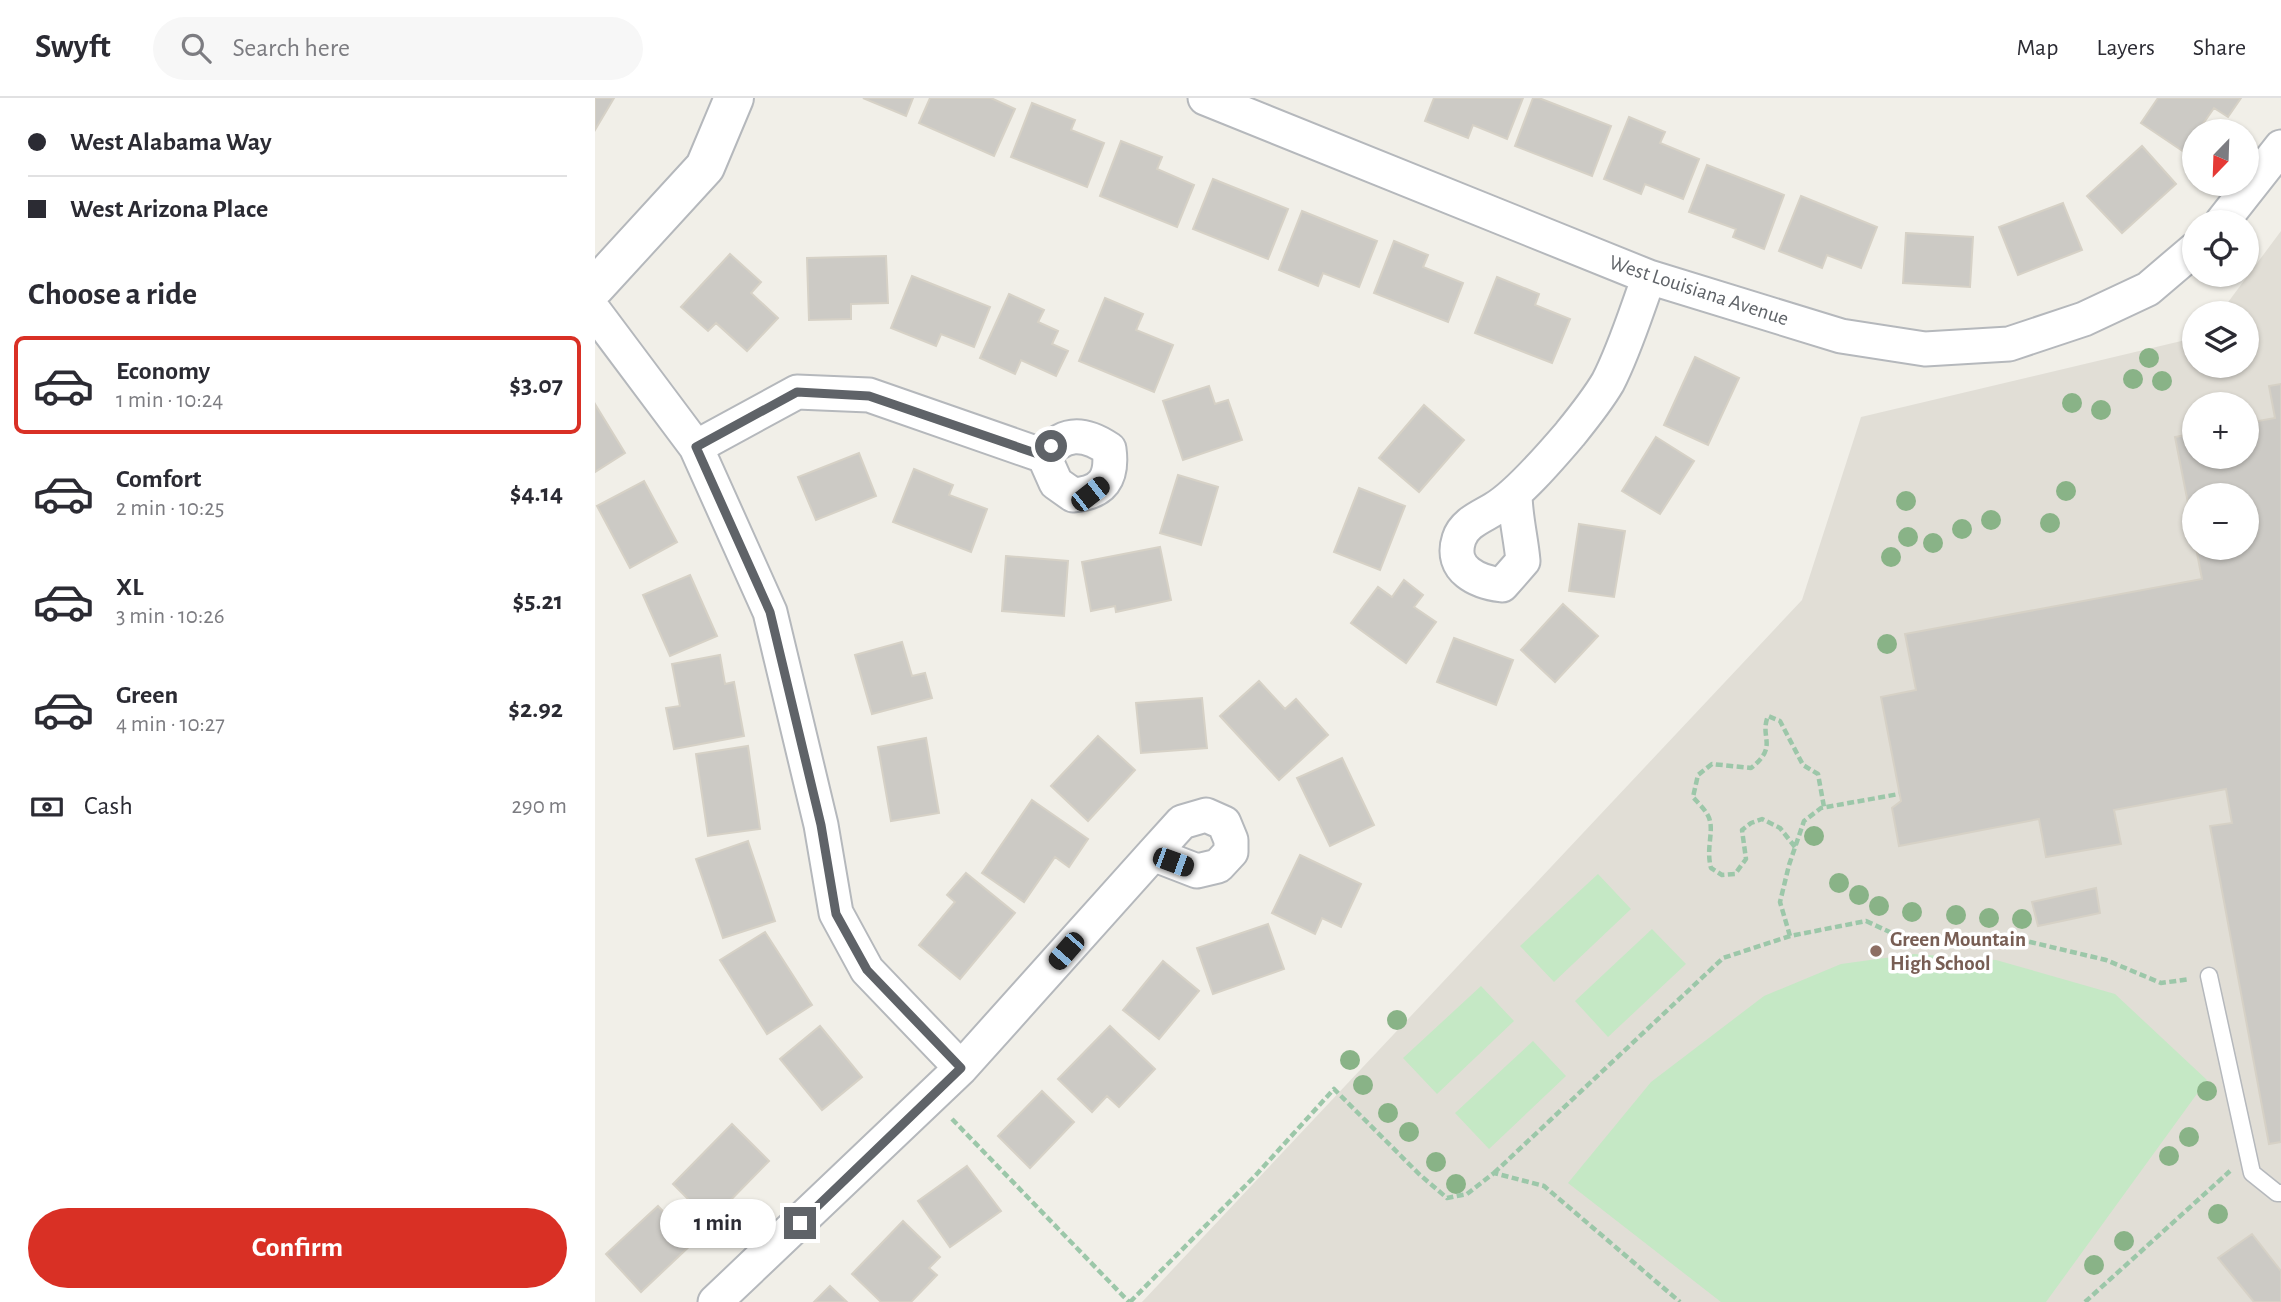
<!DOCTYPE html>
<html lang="en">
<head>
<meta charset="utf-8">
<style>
	body { margin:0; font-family:"Alegreya Sans",sans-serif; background:#f7f7f7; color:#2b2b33; height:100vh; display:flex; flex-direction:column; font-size:26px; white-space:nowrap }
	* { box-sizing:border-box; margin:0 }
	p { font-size:23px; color:#7c7c81 }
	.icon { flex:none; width:38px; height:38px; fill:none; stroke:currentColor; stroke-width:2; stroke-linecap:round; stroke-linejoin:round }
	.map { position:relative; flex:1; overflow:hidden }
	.side { display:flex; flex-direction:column; background:#fff; width:595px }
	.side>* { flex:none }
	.banner { display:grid; align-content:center; height:154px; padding:0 28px; background:#fff }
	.needle { width:46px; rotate:203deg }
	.tools { position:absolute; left:1587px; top:21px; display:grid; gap:14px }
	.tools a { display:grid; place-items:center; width:77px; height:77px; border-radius:50%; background:#fff; box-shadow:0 2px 5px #0004; font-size:35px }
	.end { position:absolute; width:32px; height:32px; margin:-16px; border:9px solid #5f6368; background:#fff; box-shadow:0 0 0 4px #fff }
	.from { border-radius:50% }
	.bubble { position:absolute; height:49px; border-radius:24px; background:#fff; box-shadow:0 2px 5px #0004; font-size:23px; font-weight:700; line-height:49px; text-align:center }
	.car { position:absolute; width:21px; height:42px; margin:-21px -10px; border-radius:9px; box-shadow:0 0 5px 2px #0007; background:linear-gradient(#222 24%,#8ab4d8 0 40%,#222 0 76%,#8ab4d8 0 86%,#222 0) }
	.banner b { display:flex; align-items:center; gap:24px; height:66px; font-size:26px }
	.banner b+b { border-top:2px solid #e1e1e2 }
	.banner i { width:18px; height:18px; background:#2b2b33 }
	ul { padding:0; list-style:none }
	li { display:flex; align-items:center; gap:21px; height:98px; margin:0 14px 10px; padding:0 14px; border:4px solid transparent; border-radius:10px }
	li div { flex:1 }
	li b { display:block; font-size:26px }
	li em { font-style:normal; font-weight:700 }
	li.current { border-color:#d93025 }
	li>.icon { width:63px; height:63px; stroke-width:1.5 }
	h2 { padding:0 28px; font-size:32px; line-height:84px }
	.pay { display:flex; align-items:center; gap:18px; height:77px; padding:0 28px; font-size:26px }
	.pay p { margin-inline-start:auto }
	.primary-button { display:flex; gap:14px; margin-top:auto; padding:14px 28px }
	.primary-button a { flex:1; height:80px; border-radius:42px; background:#d93025; color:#fff; font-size:28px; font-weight:700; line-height:80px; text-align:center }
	header { display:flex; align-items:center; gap:42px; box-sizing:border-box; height:98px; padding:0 35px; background:#fff; border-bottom:2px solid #e1e1e2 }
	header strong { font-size:33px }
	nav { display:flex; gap:38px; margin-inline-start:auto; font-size:24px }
	.search { width:490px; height:63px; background:#f7f7f7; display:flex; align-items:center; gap:18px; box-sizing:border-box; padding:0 24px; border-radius:38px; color:#7c7c81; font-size:26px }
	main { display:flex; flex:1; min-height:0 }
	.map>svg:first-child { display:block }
	.education { fill:#e1ded6; fill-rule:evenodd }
	.green { fill:#c5e8c5 }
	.building { fill:#cccac5; stroke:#d6d1c6; stroke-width:2 }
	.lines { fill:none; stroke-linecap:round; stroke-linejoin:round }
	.service-casing { stroke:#b5b8bc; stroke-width:19 }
	.minor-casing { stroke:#b5b8bc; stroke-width:37 }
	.tertiary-casing { stroke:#b5b8bc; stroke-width:42 }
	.path { stroke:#9cc7a9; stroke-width:4.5; stroke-dasharray:7 3.5; stroke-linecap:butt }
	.service { stroke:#fff; stroke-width:16 }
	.minor { stroke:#fff; stroke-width:33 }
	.tertiary { stroke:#fff; stroke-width:38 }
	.tree { fill:#89b387 }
	.route { stroke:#5f6368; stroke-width:9 }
	.education-dot { fill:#8d6e63; stroke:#fff; stroke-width:2.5 }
	.labels { text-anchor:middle; stroke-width:7; stroke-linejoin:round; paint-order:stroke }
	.street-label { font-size:21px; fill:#5f6368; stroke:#fff }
	.education-label { font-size:21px; font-weight:bold; fill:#785e54; stroke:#fff; text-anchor:start }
</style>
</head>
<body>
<header>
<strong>Swyft</strong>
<div class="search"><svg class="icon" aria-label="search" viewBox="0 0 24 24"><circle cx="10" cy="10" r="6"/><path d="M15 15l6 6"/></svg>Search here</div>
<nav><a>Map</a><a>Layers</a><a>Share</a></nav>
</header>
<main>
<section class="side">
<div class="banner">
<b><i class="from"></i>West Alabama Way</b>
<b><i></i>West Arizona Place</b>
</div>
<h2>Choose a ride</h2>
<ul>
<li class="current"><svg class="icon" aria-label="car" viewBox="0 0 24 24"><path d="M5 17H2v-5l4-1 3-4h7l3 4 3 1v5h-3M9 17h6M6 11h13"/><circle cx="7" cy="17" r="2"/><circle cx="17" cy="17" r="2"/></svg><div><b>Economy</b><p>1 min · 10:24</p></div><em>$3.07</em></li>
<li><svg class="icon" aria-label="car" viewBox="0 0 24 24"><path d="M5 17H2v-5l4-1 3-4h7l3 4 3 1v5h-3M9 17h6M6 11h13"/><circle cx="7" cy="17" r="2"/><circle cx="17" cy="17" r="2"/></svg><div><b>Comfort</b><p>2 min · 10:25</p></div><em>$4.14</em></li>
<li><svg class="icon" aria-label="car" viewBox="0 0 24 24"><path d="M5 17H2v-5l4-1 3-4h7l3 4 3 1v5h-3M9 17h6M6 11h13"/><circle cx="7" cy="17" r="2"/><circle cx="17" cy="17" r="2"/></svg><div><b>XL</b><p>3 min · 10:26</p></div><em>$5.21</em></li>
<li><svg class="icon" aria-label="car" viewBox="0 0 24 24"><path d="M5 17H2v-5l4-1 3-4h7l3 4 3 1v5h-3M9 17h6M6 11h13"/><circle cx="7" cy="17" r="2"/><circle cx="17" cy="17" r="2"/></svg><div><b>Green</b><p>4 min · 10:27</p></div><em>$2.92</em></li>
</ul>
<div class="pay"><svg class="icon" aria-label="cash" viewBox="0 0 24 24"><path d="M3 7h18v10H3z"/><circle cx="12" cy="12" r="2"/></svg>Cash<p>290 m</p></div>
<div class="primary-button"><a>Confirm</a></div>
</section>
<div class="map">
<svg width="1686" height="1204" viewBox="0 0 1686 1204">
	<rect width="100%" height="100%" fill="#f1efe8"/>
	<!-- education -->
	<path class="education" d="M 1686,133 L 1686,1204 L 547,1204 L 1207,502 L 1266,319 L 1599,240 L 1600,268 L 1652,268 L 1652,215 L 1625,215 ZM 1600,306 L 1652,306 L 1652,359 L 1600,359 ZM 1600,397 L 1652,397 L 1652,450 L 1600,450 Z"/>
	<!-- green -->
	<path class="green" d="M 1003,776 L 1036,811 L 959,884 L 925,848 Z
		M 1057,831 L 1091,866 L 1013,939 L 980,903 Z
		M 1319,856 L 1401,862 L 1520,896 L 1612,982 L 1451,1204 L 1126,1204 L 973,1085 L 1056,984 L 1169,898 L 1246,866 Z
		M 886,888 L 919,923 L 842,996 L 808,960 Z
		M 938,943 L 971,978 L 894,1051 L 860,1015 Z"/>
	<!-- building -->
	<path class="building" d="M 0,0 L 19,0 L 0,32 Z
		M 268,0 L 318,0 L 311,18 Z
		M 335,0 L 396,0 L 420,11 L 399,58 L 324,25 Z
		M 839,0 L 928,0 L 912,41 L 878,27 L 873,40 L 830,23 Z
		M 938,0 L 944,0 L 1016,28 L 997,78 L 920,48 Z
		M 1563,0 L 1646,0 L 1633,19 L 1619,10 L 1603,33 L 1600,33 L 1600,39 L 1589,54 L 1546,25 Z
		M 437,5 L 480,22 L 476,32 L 509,45 L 492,89 L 416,59 Z
		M 1034,19 L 1070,34 L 1065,45 L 1104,61 L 1088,101 L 1050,86 L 1046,96 L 1009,81 Z
		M 526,43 L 567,59 L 562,71 L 599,87 L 582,129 L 505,98 Z
		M 1547,48 L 1581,86 L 1527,135 L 1492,98 Z
		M 1112,67 L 1189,97 L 1169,151 L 1138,139 L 1141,131 L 1094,114 Z
		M 618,81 L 693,111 L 673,161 L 598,131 Z
		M 1206,98 L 1282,129 L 1266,170 L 1232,157 L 1227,170 L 1184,153 Z
		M 1468,105 L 1487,152 L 1423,177 L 1404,129 Z
		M 707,113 L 782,143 L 764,189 L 728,175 L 723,188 L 684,172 Z
		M 1311,135 L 1378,139 L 1375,189 L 1308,185 Z
		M 799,143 L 833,157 L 828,169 L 868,185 L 853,224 L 779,195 Z
		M 135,156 L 166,184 L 156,195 L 183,220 L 152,253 L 121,225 L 113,233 L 86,209 Z
		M 291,158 L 293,205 L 256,206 L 256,221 L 214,222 L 212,160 Z
		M 317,178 L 395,209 L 379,249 L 346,236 L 341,248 L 296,230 Z
		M 902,179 L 944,196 L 940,207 L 975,221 L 957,265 L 880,235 Z
		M 414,196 L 449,212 L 443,224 L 463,233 L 457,246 L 473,253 L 461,278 L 426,262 L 420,276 L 385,260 Z
		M 510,200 L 548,216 L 541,232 L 578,247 L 559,294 L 484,263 Z
		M 1100,259 L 1144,280 L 1113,347 L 1069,327 Z
		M 1686,286 L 1686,1044 L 1674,1046 L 1615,728 L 1637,725 L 1631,691 L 1519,712 L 1526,746 L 1451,759 L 1444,721 L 1304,748 L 1297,710 L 1306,703 L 1286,599 L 1321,592 L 1310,536 L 1607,481 L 1601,450 L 1652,450 L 1652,397 L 1600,397 L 1600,441 L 1580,339 L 1600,335 L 1600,359 L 1652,359 L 1652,325 L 1680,320 L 1674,288 Z
		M 614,288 L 620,306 L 633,302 L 647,342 L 588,362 L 568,303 Z
		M 0,306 L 30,355 L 0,374 Z
		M 829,307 L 869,342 L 824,394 L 784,360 Z
		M 1061,339 L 1099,363 L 1065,416 L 1027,393 Z
		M 264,355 L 281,398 L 221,422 L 203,379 Z
		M 319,371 L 358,387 L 354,397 L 392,411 L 376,454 L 298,424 Z
		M 583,377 L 623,389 L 606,447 L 565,435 Z
		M 49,383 L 82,444 L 35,470 L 2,408 Z
		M 764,390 L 810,408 L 785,472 L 739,454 Z
		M 984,426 L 1030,433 L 1019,499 L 974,493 Z
		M 565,449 L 576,502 L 521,514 L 520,508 L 496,513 L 487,464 Z
		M 411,458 L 473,463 L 469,518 L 407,513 Z
		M 95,477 L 122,538 L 75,558 L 48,497 Z
		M 809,482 L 828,497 L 819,509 L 841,524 L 811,565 L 756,525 L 783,489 L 797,499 Z
		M 968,506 L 1003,538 L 960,584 L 926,552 Z
		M 859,540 L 918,562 L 901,607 L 842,584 Z
		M 307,544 L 317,578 L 330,575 L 337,600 L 277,616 L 260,557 Z
		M 125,557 L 130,586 L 139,584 L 149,638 L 79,651 L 71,610 L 85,608 L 77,566 Z
		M 664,583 L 690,611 L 701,601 L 733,637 L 684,682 L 625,618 Z
		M 607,600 L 612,650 L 546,655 L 541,605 Z
		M 503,638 L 540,672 L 493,723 L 456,688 Z
		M 331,640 L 344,715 L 296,723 L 283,649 Z
		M 153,648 L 165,731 L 113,738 L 101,656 Z
		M 747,660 L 779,727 L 735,748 L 702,680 Z
		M 437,702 L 493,741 L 474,769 L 460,759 L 429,804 L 387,775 Z
		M 153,743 L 180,823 L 128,840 L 101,761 Z
		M 705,757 L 766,786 L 746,829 L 727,820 L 720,836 L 677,815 Z
		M 371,775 L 420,815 L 365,881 L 324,847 L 360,804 L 352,797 Z
		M 1501,790 L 1505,815 L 1443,828 L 1437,804 Z
		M 673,826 L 689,871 L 618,896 L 602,850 Z
		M 170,834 L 217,907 L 172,936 L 125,862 Z
		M 568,863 L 604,893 L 564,941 L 528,912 Z
		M 225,928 L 267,979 L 227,1012 L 185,961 Z
		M 515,928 L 560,971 L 524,1009 L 512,998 L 497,1014 L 463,981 Z
		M 447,993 L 479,1024 L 435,1070 L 403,1038 Z
		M 137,1026 L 174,1063 L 115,1123 L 78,1086 Z
		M 372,1068 L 406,1113 L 355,1149 L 323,1103 Z
		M 63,1108 L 98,1145 L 46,1194 L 11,1156 Z
		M 308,1123 L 345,1159 L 334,1170 L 342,1177 L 316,1204 L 286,1204 L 257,1176 Z
		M 1657,1136 L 1686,1173 L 1686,1204 L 1659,1204 L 1623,1160 Z
		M 235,1188 L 252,1204 L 219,1204 Z"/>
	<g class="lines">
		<!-- service casing -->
		<g class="service-casing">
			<path id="service" d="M 1614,878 L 1657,1075 L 1682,1095 L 1686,1095"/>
		</g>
		<!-- minor casing -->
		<g class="minor-casing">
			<path id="minor" d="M 610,0 L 1054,179 L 1246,238 L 1330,251 L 1414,246 L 1489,221 L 1553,191 L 1600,151
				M 1627,124 L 1686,49
				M 0,214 L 101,349 L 175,514 L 226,727 L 241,815 L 272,872 L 366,970
				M 101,349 L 202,294 L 274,297 L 449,358 L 461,385 L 478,397 C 508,395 518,380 514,351 C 489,334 469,333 449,358
				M 920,395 C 920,418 926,440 928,463 L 907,487 C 883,484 854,472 864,441 C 869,425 886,419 899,411 C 923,397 957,357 975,336 C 988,320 1003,301 1013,284 C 1030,251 1041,214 1054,179
				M 120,1204 L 366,970 L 558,756 L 587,724 L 611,717 L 629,725 L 636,742 L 636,754 L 623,768 L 602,773 L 558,756"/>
		</g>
		<!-- tertiary casing -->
		<g class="tertiary-casing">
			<path id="tertiary" d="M 0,189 L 110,69 L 139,0"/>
		</g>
		<!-- path -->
		<path class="path" d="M 1200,749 L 1185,730 L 1167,721 L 1156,725 L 1147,732 L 1151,761 L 1140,776 L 1127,777 L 1116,770 C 1111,752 1118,736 1115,723 C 1113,714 1104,706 1098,699 L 1103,677 L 1117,666 L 1156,670 C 1184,648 1164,640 1173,618 L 1185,623 L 1208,667 L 1223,676 L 1229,709
			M 1195,838 L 1185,804 L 1194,767 L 1209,723 L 1226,710 L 1304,696
			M 357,1021 L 534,1204
			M 899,1075 L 1128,860 L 1195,838 L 1271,823 L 1314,843 L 1368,847 L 1431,843 L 1511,862 L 1566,885 L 1595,881
			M 535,1204 L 660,1078 L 739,991 L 824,1076 L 852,1100 L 872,1096 L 899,1075 L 949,1088 L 1085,1204
			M 1490,1204 L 1635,1073"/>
		<!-- service -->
		<use href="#service" class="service"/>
		<!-- minor -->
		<use href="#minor" class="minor"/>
		<!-- tertiary -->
		<use href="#tertiary" class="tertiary"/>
	</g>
	<!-- trees -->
	<g class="tree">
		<circle cx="1554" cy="260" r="10"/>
		<circle cx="1538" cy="281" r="10"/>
		<circle cx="1567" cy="283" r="10"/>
		<circle cx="1477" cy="305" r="10"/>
		<circle cx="1506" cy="312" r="10"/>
		<circle cx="1471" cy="393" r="10"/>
		<circle cx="1311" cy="403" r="10"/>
		<circle cx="1396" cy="422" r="10"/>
		<circle cx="1455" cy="425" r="10"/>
		<circle cx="1367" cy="431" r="10"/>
		<circle cx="1313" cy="439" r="10"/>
		<circle cx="1338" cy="445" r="10"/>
		<circle cx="1296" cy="459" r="10"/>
		<circle cx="1292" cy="546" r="10"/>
		<circle cx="1219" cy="738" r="10"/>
		<circle cx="1244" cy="785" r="10"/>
		<circle cx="1264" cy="797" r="10"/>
		<circle cx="1284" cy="808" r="10"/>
		<circle cx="1317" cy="814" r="10"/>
		<circle cx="1361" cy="817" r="10"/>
		<circle cx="1394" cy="820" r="10"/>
		<circle cx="1427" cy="821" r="10"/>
		<circle cx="802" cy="922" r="10"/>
		<circle cx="755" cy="962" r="10"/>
		<circle cx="768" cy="987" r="10"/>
		<circle cx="1612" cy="993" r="10"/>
		<circle cx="793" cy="1015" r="10"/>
		<circle cx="814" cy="1034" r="10"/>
		<circle cx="1594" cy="1039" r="10"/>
		<circle cx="1574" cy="1058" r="10"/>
		<circle cx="841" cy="1064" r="10"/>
		<circle cx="861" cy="1086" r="10"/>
		<circle cx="1623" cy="1116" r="10"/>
		<circle cx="1529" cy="1143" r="10"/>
		<circle cx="1499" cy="1167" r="10"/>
	</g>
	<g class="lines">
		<!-- route -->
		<path class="route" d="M 205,1125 L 366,970 L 272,872 L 241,816 L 226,727 L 175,514 L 101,349 L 202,294 L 274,298 L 449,358 L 456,348"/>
	</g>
	<!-- markers -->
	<circle class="education-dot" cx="1281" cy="853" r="7"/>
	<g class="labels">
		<!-- street labels -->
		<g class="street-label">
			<text transform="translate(1104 192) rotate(18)" y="7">West Louisiana Avenue</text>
		</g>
		<!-- education labels -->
		<g class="education-label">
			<text x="1295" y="848">Green Mountain<tspan x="1295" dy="24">High School</tspan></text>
		</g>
	</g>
</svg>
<div class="tools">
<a><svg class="needle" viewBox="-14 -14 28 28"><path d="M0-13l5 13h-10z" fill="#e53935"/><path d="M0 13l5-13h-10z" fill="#7c7c81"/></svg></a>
<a><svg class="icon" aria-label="locate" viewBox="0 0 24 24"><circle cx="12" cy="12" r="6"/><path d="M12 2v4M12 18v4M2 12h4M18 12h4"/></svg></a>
<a><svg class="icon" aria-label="layers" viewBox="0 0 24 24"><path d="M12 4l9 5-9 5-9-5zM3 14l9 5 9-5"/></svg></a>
<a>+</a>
<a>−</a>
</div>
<i class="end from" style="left:456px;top:348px"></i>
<i class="end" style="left:205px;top:1125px"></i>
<div class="bubble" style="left:65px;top:1101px;width:116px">1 min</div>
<i class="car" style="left:495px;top:396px;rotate:52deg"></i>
<i class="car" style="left:578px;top:764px;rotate:110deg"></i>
<i class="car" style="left:471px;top:853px;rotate:221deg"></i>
</div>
</main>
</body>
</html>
